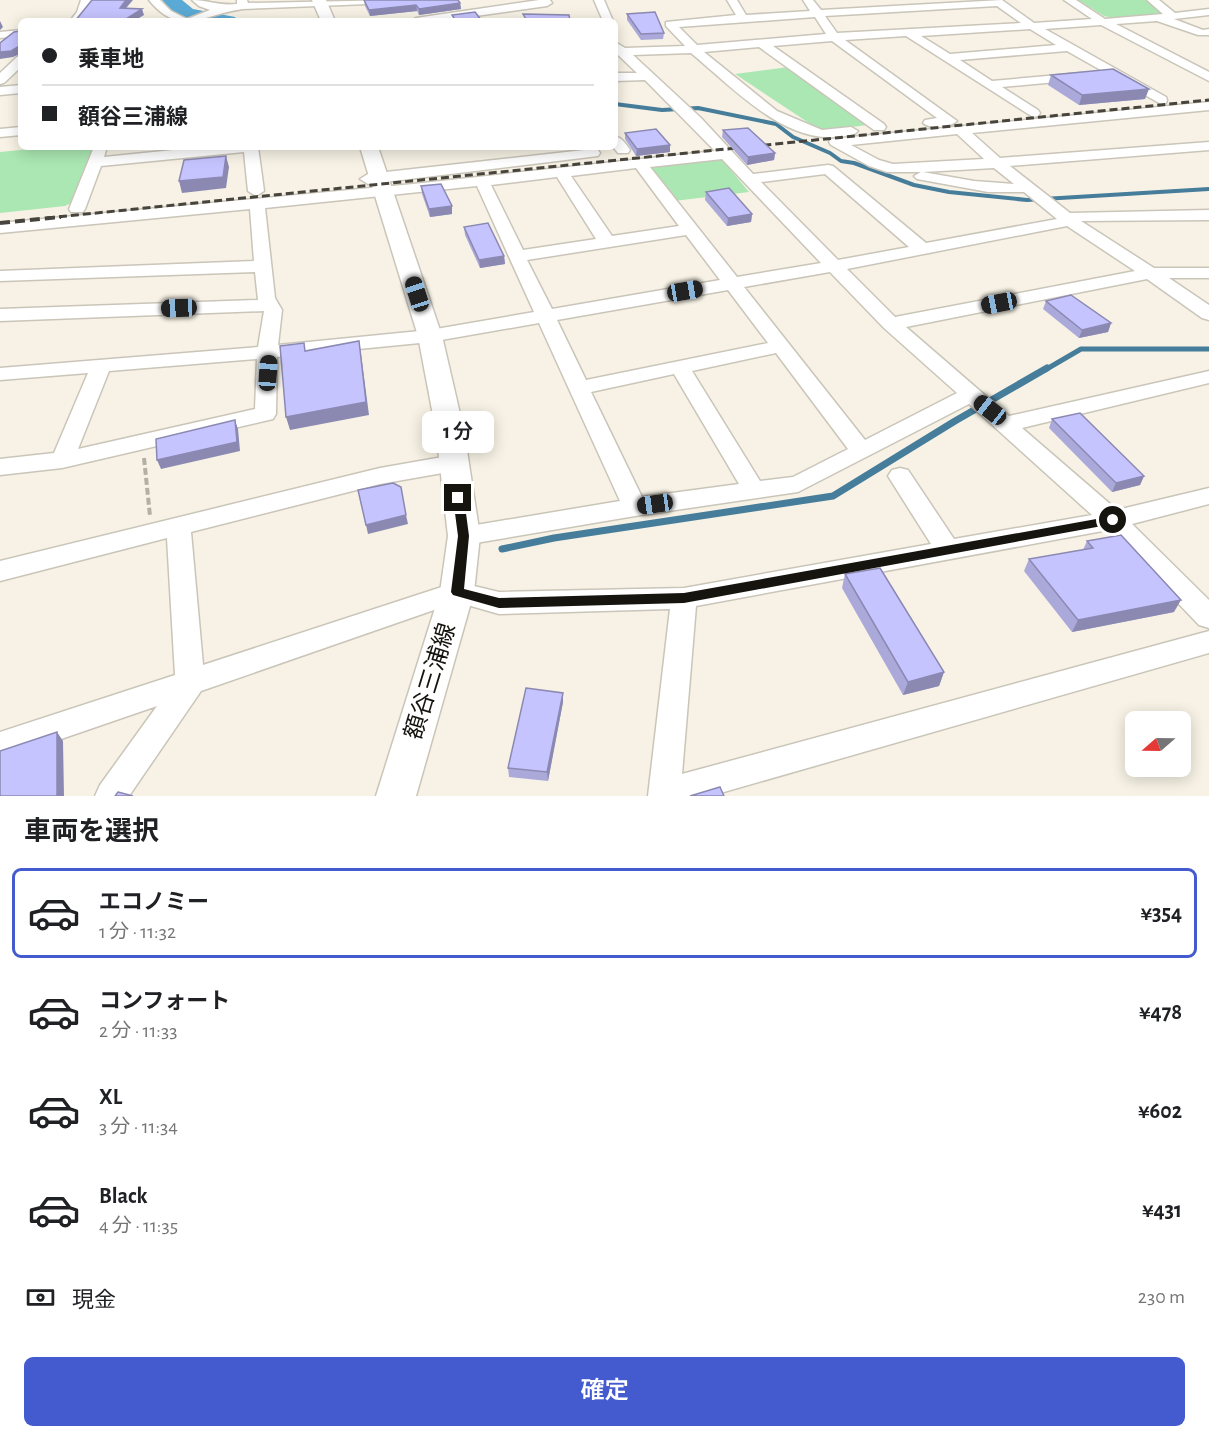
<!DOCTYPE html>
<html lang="ja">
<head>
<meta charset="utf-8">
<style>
	body { margin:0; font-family:"Alegreya Sans","Noto Sans JP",sans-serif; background:#f2f2f2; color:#202124; height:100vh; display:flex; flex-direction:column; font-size:22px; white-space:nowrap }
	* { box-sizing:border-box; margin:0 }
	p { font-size:20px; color:#757577 }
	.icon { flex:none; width:33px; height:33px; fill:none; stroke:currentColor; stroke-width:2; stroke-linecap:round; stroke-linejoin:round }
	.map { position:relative; height:796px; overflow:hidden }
	.drawer { display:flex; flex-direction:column; background:#fff; flex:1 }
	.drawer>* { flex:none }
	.top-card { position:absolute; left:18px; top:18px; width:600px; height:132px; border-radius:9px; box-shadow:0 3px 15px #0003; display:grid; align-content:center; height:132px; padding:0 24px; background:#fff }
	.needle { width:39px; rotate:250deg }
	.tools { position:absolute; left:1125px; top:711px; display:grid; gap:12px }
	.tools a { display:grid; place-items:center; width:66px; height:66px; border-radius:9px; background:#fff; box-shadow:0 3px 15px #0003; font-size:30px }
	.end { position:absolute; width:27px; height:27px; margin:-14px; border:8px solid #16140f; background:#fff; box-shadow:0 0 0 3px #fff }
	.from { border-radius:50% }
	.bubble { position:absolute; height:42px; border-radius:9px; background:#fff; box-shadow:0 3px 15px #0003; font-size:20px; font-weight:600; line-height:42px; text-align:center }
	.car { position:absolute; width:18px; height:36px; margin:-18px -9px; border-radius:8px; box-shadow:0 0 4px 2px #0007; background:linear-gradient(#222 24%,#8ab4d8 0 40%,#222 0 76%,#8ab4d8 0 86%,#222 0) }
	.top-card b { display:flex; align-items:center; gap:21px; height:57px; font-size:22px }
	.top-card b+b { border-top:2px solid #e0e0e0 }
	.top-card i { width:15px; height:15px; background:#202124 }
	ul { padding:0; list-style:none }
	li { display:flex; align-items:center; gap:18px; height:90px; margin:0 12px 9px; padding:0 12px; border:3px solid transparent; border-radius:9px }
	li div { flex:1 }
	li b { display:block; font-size:22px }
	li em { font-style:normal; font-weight:600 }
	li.on { border-color:#435bce }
	li>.icon { width:54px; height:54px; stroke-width:1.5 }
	h2 { padding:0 24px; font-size:27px; line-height:72px }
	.pay { display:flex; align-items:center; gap:15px; height:66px; padding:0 24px; font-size:22px }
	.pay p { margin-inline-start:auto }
	.cta { display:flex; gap:12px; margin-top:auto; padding:12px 24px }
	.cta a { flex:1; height:69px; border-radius:9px; background:#435bce; color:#fff; font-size:24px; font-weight:600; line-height:69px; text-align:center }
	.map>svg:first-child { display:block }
	.green { fill:#aae7b2 }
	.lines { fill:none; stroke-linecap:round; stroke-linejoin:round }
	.stream-far2 { stroke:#467d9a; stroke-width:4 }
	.stream-far1 { stroke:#467d9a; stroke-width:5 }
	.stream { stroke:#467d9a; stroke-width:7 }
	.river { fill:#5baad5; fill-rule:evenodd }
	.minor-casing { stroke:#cac5b9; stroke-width:3 }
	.major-casing { stroke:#cac5b9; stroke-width:3 }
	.path { stroke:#b3afa4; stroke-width:4; stroke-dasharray:7 3; stroke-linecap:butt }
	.minor { fill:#fff; fill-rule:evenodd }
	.major { fill:#fff; fill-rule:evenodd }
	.rail-far1 { stroke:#46443d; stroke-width:3; stroke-dasharray:8 4; stroke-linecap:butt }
	.rail { stroke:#46443d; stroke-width:4; stroke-dasharray:10 5; stroke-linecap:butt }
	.wall { fill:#aaa9da }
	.shaded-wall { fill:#8b89b2 }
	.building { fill:#c6c4fe; stroke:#8b89b2; stroke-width:1.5 }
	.route { fill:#16140f }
	.labels { text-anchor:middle; stroke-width:5; stroke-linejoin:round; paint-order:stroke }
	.street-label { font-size:24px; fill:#16140f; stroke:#fff }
</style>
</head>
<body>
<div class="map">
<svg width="1209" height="796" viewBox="0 0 1209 796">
	<rect width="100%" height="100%" fill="#f7f2e5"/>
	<!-- green -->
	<path class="green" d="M 1078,0 L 1145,0 L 1164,13 L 1163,15 L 1113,18 L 1104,16 Z
		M 789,67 L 867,125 L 821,131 L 735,74 Z
		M 50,147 L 93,147 L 71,203 L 65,206 L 0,213 L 0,152 Z
		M 720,157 L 749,192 L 674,201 L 647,164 Z"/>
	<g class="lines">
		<!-- stream-far2 -->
		<path class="stream-far2" d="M 615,104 L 662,110 L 698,108 L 776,124 L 793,137 L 830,153 L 841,161 L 854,163 L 914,185 L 949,192 L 1027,200 L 1209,189"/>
		<!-- stream-far1 -->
		<path class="stream-far1" d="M 1045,370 L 1081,349 L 1209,349"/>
		<!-- stream -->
		<path class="stream" d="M 502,549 L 554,538 L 833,496 L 955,421 L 1047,368"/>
		<!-- river -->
		<path class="river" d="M 162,0 L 182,0 L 193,9 L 235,17 L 237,21 C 210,21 180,25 162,0 Z"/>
		<!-- minor casing -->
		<g class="minor-casing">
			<path id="minor" d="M 81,0 L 91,0 L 87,13 L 81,21 L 70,21 L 77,12 Z
				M 149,0 L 160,0 L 171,11 L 187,19 L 210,10 L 199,6 L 192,0 C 209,0 218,6 237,4 L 237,0 L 247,0 L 248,3 L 398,0 L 393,3 L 243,9 C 205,14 179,38 149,0 Z
				M 539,0 L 550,0 L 552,3 L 547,6 L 440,21 L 411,21 L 416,18 Z
				M 594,0 L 604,0 L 613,21 L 603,21 Z
				M 727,0 L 737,0 L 746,15 L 810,11 L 803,0 L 813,0 L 821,10 L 1002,0 L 1034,23 L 1092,19 L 1064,0 L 1076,0 L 1105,19 L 1163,14 L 1147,0 L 1159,0 L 1175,13 L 1209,9 L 1209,15 L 1174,19 L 1203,30 L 1209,29 L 1209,35 L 1198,35 L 1157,21 L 1116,24 L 1209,72 L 1209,81 L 1101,25 L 1045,29 L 1166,97 L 1167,100 L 1166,103 L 1161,104 L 1067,51 L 960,60 L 992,81 L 1082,73 L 1084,76 L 1078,80 L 1002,87 L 1038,110 L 1040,113 L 1038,116 L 1033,117 L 906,36 L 845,40 L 957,121 C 950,127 931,130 923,123 L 925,120 L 937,118 L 832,41 L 773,46 L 884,124 L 886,127 L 884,130 L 874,130 L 759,47 L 704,52 L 777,111 L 822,130 L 851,127 L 858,131 C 853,137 844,136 836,137 C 782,142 730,85 691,53 L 633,55 L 701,118 L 753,174 L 828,165 L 833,166 L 926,243 L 1057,219 L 1024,192 L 988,192 L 917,179 L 914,176 L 921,172 L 887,172 L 869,166 L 831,145 L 829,142 L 831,139 L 1209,102 L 1209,110 L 972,133 L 1000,158 L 1209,142 L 1209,150 L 1010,166 L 1070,213 L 1209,210 L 1209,220 L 1081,221 L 1154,268 L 1209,268 L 1209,278 L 1169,278 L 1209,305 L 1209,320 L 1202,318 L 1147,279 L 906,327 L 1009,416 L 1209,371 L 1209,383 L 1022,428 L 1117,510 L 1209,488 L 1209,504 L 1132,524 L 1209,600 L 1209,628 L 1199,625 L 1108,530 L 696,606 L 682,774 L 1209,631 L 1209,653 L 710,796 L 648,796 L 670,609 L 499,614 L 457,602 L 201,691 L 129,796 L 95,796 L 100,785 L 157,706 L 0,760 L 0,732 L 175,675 L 167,538 L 0,581 L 0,561 L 380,468 L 454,455 L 462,458 L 465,463 L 462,468 L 454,471 L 380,484 L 191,532 L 203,665 L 457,582 L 499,592 L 684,588 L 931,544 L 888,476 L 892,470 L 900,468 L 908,470 L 954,539 L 1092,515 L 969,404 L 798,492 L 635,516 L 464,545 L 455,542 L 452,536 L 455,530 L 464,527 L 620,501 L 539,323 L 430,342 L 277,357 L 276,414 L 273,419 L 62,468 L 0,475 L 0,459 L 54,453 L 88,373 L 0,380 L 0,368 L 258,347 L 264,311 L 0,321 L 0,309 L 258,300 L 255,272 L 0,281 L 0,271 L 254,261 L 250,209 L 0,233 L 0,223 L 413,184 L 715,151 L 645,80 L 615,81 L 615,73 L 637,73 L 617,54 L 615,42 L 625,48 L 685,46 L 666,26 L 666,22 L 736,15 ZM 997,6 L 1021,23 L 837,33 L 825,16 ZM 815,17 L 826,34 L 697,45 L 679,27 ZM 1030,29 L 1056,45 L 950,54 L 921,36 ZM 957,134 L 984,159 L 893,164 L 879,160 L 851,145 ZM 722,159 L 821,263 L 737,277 L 650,167 ZM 636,168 L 679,226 L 612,236 L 571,176 ZM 994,168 L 1014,184 L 974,181 L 923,172 ZM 825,174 L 909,247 L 838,260 L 761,182 ZM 557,177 L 596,239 L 523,250 L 491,185 ZM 477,186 L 534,312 L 430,330 L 278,345 L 282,310 L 275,298 L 265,208 ZM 1067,226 L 1135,271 L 895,317 L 847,269 ZM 686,235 L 720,280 L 552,309 L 527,260 ZM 830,272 L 884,328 L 957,393 L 865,440 L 744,287 ZM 728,290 L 768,343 L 586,380 L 557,320 ZM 776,353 L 848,449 L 793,477 L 760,481 L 692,371 ZM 257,359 L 255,409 L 78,449 L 109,371 ZM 674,374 L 739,484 L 642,497 L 591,392 Z
				M 21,30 L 21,36 L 0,38 L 0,32 Z
				M 21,56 L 21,67 L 4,83 L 0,84 L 0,73 L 17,57 Z
				M 21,85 L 21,93 L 0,95 L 0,87 Z
				M 21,127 L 21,135 L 0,137 L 0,129 Z
				M 615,136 C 622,138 626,144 630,150 L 628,153 L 618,153 L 613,147 Z
				M 94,147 L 104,147 L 106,150 L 104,157 L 203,147 L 258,147 L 264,191 L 256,196 L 248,191 L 244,152 L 101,166 L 85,209 L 83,212 L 71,212 L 69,209 Z
				M 593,149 L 598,150 L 600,153 L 598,156 L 368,184 L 360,179 L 368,174 Z"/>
		</g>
		<!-- major casing -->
		<g class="major-casing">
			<path id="major" d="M 312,0 L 326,0 L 335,21 L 321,21 Z
				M 360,147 L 378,147 L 442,336 L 464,431 L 480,536 L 474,592 L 416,796 L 376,796 L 440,592 L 448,536 L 436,431 L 418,336 Z"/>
		</g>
		<!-- path -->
		<path class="path" d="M 144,458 L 150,516"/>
		<!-- minor -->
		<use href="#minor" class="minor"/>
		<!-- major -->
		<use href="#major" class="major"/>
		<!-- rail-far1 -->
		<path class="rail-far1" d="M 47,218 L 1209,100"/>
		<!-- rail -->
		<path class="rail" d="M 0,223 L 61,217"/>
	</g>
	<!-- wall -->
	<path class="wall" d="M 364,0 L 460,3 L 461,9 L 419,15 L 417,11 L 370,16 L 365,6 Z
		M 627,14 L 664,33 L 663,39 L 641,40 L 627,20 Z
		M 1051,75 L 1145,99 L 1079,105 L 1048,85 Z
		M 723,130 L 775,153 L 774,160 L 747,165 L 722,137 Z
		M 625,133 L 670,145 L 670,152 L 636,156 L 625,139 Z
		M 421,186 L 452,214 L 430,217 L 422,194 Z
		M 706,192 L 752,214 L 751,222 L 727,226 L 705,200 Z
		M 464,227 L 504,256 L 505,264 L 480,268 L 465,235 Z
		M 1046,301 L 1111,323 L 1108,332 L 1079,338 L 1043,309 Z
		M 1052,419 L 1144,476 L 1140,485 L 1112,492 L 1049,428 Z
		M 1087,541 L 1174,612 L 1072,632 L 1024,571 L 1029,559 L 1083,550 Z
		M 845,574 L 944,672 L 939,686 L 903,695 L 842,588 Z
		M 563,693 L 563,702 L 548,781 L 509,777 L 508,768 Z"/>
	<!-- shaded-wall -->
	<path class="shaded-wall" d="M 126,0 L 133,0 L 121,14 L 120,8 Z
		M 460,3 L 461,9 L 419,15 L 419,9 Z
		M 416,5 L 417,11 L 370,16 L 369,10 Z
		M 142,9 L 144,15 L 134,21 L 123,21 Z
		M 0,21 L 3,27 L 0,30 Z
		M 18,47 L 20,54 L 13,57 L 0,59 L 0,52 Z
		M 1149,89 L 1145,99 L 1079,105 L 1082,95 Z
		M 670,145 L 670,152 L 636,156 L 637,149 Z
		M 775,153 L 774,160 L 747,165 L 748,157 Z
		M 226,156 L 229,167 L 226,188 L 182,193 L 179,181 Z
		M 452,206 L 452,214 L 430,217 L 429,209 Z
		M 752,214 L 751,222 L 727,226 L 728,218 Z
		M 504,256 L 505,264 L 480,268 L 479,260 Z
		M 1111,323 L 1108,332 L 1079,338 L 1082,330 Z
		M 359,341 L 361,354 L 369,415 L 290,430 L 286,417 Z
		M 235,420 L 238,429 L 240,451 L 161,469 L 157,460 Z
		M 1144,476 L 1140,485 L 1112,492 L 1116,483 Z
		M 406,515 L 408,524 L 368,534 L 366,525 Z
		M 1181,600 L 1174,612 L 1072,632 L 1078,620 Z
		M 944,672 L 939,686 L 903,695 L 908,682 Z
		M 563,693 L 563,702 L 548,781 L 547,772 Z
		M 57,732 L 63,741 L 64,796 L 57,796 Z"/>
	<!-- building -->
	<path class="building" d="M 92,0 L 126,0 L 120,8 L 142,9 L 123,21 L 75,21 Z
		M 364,0 L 458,0 L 460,3 L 419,9 L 416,5 L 369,10 Z
		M 475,12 L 482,21 L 456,21 L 452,15 Z
		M 655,12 L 664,33 L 641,34 L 627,14 Z
		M 523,14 L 569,15 L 570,21 L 527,21 Z
		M 21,27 L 21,49 L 18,47 L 11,51 L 0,52 L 0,43 L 14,32 L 20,31 Z
		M 1113,69 L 1149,89 L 1082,95 L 1051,75 Z
		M 748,128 L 775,153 L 748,157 L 723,130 Z
		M 656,129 L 670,145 L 637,149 L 625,133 Z
		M 226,156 L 223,177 L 179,181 L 184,160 Z
		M 441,184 L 452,206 L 429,209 L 421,186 Z
		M 729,188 L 752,214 L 728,218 L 706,192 Z
		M 488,223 L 504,256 L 479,260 L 464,227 Z
		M 1071,295 L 1111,323 L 1082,330 L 1046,301 Z
		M 359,341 L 366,402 L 286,417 L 280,346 L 304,343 L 305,351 Z
		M 1080,413 L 1144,476 L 1116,483 L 1052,419 Z
		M 235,420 L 237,442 L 157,460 L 156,439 Z
		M 393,483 L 401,487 L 406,515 L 366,525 L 358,490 Z
		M 1121,535 L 1181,600 L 1078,620 L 1029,559 L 1093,548 L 1087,541 Z
		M 880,568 L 944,672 L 908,682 L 845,574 Z
		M 526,688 L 563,693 L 547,772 L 508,768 Z
		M 57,732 L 57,796 L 0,796 L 0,751 Z
		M 720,787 L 724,796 L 690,796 Z
		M 118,792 L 133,796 L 115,796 Z"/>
	<!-- route -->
	<path class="route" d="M 458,494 L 464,498 L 469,536 L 464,589 L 499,598 L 684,593 L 1113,516 L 1119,520 L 1113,524 L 684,603 L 499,608 L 453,595 L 451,592 L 458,536 L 453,498 Z"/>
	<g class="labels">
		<!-- street labels -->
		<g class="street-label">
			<text transform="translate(430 681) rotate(-73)" y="8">額谷三浦線</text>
		</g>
	</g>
</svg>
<div class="tools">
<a><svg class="needle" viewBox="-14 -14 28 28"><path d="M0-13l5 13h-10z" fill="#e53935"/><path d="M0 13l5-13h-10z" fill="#757577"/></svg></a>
</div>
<i class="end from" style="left:1113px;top:520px"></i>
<i class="end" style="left:458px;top:498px"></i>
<div class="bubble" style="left:422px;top:411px;width:72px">1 分</div>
<i class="car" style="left:685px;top:291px;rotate:80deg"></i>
<i class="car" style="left:417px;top:294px;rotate:342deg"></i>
<i class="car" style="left:999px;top:303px;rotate:259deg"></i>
<i class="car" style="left:179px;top:308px;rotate:268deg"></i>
<i class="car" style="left:268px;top:373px;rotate:4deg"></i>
<i class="car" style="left:990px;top:410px;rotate:308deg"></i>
<i class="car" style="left:655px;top:504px;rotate:262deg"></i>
<div class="top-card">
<b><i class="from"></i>乗車地</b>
<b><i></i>額谷三浦線</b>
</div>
</div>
<section class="drawer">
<h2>車両を選択</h2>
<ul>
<li class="on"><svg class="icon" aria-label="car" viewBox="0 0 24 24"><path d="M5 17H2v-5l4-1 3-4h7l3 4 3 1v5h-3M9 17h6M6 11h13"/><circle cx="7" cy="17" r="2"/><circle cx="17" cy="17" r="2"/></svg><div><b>エコノミー</b><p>1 分 · 11:32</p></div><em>¥354</em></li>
<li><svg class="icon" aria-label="car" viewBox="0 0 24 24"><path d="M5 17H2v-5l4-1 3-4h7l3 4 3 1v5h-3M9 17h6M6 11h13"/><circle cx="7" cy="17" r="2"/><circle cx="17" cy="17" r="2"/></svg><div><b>コンフォート</b><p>2 分 · 11:33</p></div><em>¥478</em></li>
<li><svg class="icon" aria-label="car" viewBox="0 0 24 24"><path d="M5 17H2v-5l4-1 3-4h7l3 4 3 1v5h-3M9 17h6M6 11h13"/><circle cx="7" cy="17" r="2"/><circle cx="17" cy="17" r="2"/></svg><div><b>XL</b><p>3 分 · 11:34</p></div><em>¥602</em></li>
<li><svg class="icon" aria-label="car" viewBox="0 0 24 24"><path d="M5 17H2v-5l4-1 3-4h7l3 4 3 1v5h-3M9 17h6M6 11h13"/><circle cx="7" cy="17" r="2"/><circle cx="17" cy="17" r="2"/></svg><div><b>Black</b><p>4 分 · 11:35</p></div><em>¥431</em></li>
</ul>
<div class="pay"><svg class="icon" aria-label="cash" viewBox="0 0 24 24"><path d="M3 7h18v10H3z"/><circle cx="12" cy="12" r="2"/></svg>現金<p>230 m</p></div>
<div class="cta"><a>確定</a></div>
</section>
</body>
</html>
